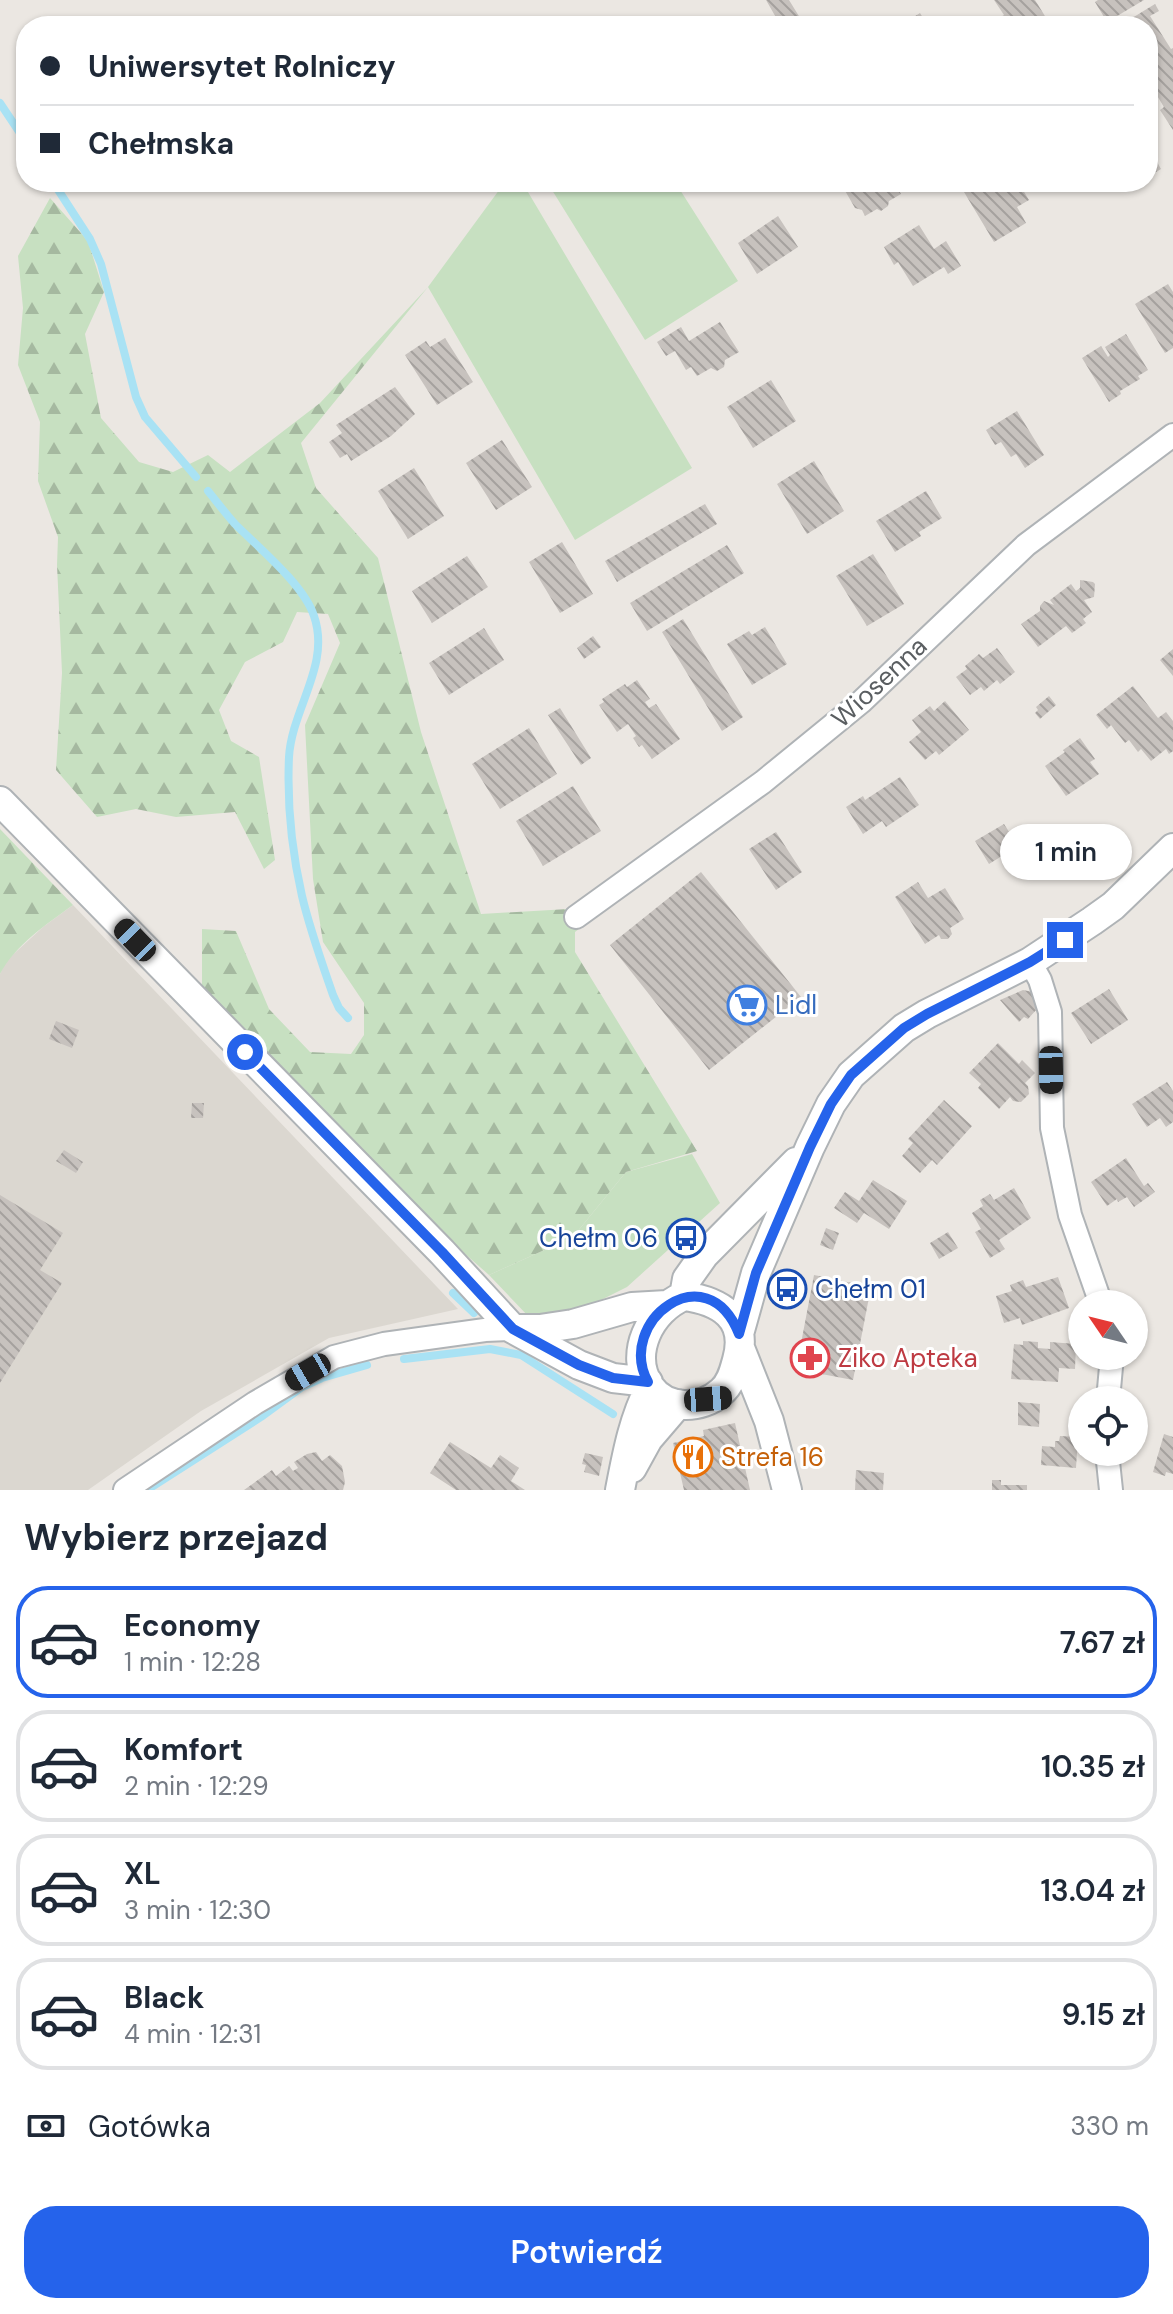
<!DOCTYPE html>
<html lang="pl">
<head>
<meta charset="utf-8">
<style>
	body { margin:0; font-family:"DM Sans",sans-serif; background:#f6f6f7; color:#1f2937; height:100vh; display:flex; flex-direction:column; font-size:30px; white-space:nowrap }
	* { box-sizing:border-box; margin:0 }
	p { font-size:26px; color:#747a83 }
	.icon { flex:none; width:44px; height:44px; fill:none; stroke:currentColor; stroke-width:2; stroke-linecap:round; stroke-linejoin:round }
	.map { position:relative; height:1490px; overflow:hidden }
	.side { display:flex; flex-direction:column; background:#fff; flex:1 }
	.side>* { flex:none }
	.banner { position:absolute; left:16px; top:16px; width:1142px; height:176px; border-radius:32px; box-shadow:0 2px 6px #0004; display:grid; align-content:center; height:176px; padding:0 24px; background:#fff }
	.needle { width:52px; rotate:305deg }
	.fabs { position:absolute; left:1068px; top:1290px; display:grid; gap:16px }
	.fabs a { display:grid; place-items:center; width:80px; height:80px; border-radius:50%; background:#fff; box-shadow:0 2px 6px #0004; font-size:40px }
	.end { position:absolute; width:36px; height:36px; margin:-18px; border:10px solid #2563eb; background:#fff; box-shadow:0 0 0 4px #fff }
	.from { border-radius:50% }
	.bubble { position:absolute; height:56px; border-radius:28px; background:#fff; box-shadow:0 2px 6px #0004; font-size:26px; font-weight:600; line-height:56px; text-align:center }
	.car { position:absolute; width:24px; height:48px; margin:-24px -12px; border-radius:10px; box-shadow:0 0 6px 2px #0007; background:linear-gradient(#222 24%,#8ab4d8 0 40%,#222 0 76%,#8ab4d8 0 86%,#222 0) }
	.banner b { display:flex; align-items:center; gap:28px; height:76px; font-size:30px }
	.banner b+b { border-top:2px solid #e0e1e3 }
	.banner i { width:20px; height:20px; background:#1f2937 }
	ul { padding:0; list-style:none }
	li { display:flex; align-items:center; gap:24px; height:112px; margin:0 16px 12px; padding:0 8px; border:4px solid #e0e1e3; border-radius:32px }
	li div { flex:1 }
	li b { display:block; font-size:30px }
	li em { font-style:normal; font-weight:600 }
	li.selected { border-color:#2563eb }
	li>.icon { width:72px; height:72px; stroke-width:1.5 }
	h2 { padding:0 24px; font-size:36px; line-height:96px }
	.pay { display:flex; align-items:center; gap:20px; height:88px; padding:0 24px; font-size:30px }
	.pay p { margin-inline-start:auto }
	.primary-button { display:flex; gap:16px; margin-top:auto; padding:16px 24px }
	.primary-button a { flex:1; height:92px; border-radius:32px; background:#2563eb; color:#fff; font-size:32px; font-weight:600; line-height:92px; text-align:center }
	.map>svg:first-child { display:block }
	.education { fill:#dbd7d0 }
	.grass { fill:#c7e0c1 }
	.forest { fill:url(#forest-firs) }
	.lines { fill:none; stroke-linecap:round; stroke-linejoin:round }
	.stream { stroke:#a9e2f4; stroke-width:8 }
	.building { fill:url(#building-back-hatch) }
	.minor-casing { stroke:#afb3b6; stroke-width:26 }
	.tertiary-casing { stroke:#afb3b6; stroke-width:32 }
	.minor { stroke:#fff; stroke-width:22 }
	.tertiary { stroke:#fff; stroke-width:28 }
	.route { stroke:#2563eb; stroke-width:10 }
	.labels { text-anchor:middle; stroke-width:6; stroke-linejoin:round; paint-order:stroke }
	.street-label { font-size:26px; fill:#5a5e61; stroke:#fff }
	.shop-label { font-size:26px; fill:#366cbe; stroke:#fff; text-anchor:start }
	.transit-label { font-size:26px; fill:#164399; stroke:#fff; text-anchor:end }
	.health-label { font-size:26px; fill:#be3a42; stroke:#fff; text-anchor:start }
	.food-label { font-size:26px; fill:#c56008; stroke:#fff; text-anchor:start }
</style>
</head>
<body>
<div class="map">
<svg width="1173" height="1490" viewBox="0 0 1173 1490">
	<defs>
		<pattern id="forest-firs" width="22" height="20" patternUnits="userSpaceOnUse" patternTransform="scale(2)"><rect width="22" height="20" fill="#c7e0c1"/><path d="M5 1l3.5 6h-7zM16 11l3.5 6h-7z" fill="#a5b9a0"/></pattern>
		<pattern id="building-back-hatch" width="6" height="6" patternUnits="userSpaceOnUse" patternTransform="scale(2)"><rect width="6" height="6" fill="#c7c2be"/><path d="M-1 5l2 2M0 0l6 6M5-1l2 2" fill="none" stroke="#a5a19e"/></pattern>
	</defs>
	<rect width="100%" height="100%" fill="#ebe7e2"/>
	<!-- education -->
	<path class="education" d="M 73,905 L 458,1309 L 329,1338 L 201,1411 L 88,1490 L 0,1490 L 0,974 L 6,961 L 43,927 Z"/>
	<!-- grass -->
	<path class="grass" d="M 505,182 L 522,182 L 692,468 L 575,540 L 428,287 Z
		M 547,182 L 675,182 L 738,281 L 645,340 Z
		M 692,1154 L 720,1203 L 627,1287 L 591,1305 L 529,1317 L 489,1275 L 573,1237 L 626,1172 Z"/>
	<!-- forest -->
	<path class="forest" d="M 50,198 L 88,241 L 104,292 L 85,334 L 101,418 L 139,462 L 173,472 L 208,455 L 230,472 L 320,403 L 428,287 L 301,443 L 316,488 L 378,558 L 421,732 L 481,914 L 568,909 L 581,927 L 575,932 L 575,952 L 697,1151 L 626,1172 L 573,1237 L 489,1275 L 405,1201 L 202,988 L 202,929 L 236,931 L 269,1009 L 310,1052 L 351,1054 L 364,1035 L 364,1003 L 323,942 L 313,879 L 305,725 L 340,643 L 328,614 L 297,612 L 283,642 L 245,662 L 219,710 L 231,741 L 259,757 L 275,860 L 264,869 L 235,812 L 176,817 L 136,809 L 97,817 L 56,770 L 62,673 L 57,565 L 58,537 L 38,481 L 40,422 L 18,365 L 23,308 L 18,256 Z
		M 0,829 L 73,905 C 47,924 15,945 0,974 Z"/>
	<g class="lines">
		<!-- stream -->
		<path class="stream" d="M 0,103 L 26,142
			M 53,182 L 90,239 L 101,264 L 136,397 L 145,417 L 196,477
			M 208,491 C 217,502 226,514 235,524 C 258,547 304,585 314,616 C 331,665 292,708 289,757 C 287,802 292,852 302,896 C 310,930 322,963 333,995 L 339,1008 L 348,1018
			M 453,1293 L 474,1313
			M 404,1359 L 490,1349 L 521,1355 L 613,1414
			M 147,1490 L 261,1417 L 302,1387 L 322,1378 L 367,1365"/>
	</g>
	<!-- building -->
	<path class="building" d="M 766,0 L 789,0 L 805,26 L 771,26 L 778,21 Z
		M 994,0 L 1035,0 L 1048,21 L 1040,26 L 998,26 L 995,21 L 1004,15 Z
		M 1098,0 L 1144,0 L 1107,22 L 1095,2 Z
		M 1155,4 L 1159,11 L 1150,16 L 1171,49 L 1173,48 L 1173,130 L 1160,110 L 1164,107 L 1148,81 L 1148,26 L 1119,26 Z
		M 920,13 L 928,26 L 900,26 Z
		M 1148,146 L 1161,169 L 1148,177 Z
		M 840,182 L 894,182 L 901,194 L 889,201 L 888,206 L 881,211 L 877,209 L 865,216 L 862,210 L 855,208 Z
		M 958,182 L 1002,182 L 1003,184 L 1018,182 L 1029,200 L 1017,207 L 1026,223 L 994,242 Z
		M 778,216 L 798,247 L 757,274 L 738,243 Z
		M 919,225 L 934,249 L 946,241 L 961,266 L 948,274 L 944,267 L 913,286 L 898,262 L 894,265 L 884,247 Z
		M 1168,284 L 1173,292 L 1173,348 L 1165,353 L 1135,304 Z
		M 720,322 L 739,352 L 725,360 L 724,367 L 717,371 L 711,368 L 697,376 L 691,367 L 686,370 L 675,351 L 666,356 L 657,342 L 681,327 L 689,341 Z
		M 1126,334 L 1148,370 L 1138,376 L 1140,379 L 1120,391 L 1121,394 L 1109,402 L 1082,358 L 1101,346 L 1108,357 L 1110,355 L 1105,347 Z
		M 445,338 L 473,382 L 437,405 L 405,355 L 426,341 L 430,347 Z
		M 771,380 L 796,421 L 753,448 L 727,407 Z
		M 395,387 L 415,414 L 391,436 L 351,461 L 347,454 L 340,458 L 329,442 L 342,433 L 336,425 Z
		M 1017,411 L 1044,455 L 1025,468 L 1016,454 L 1011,457 L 1001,442 L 995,445 L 986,430 Z
		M 502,440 L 532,487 L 496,510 L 466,463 Z
		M 814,461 L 844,511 L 807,534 L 777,484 Z
		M 414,468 L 444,516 L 408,539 L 378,491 Z
		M 926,491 L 942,518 L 919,532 L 921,536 L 895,552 L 876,521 Z
		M 705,504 L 717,524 L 617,582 L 605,561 Z
		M 562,542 L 593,594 L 560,613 L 529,562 Z
		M 727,545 L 744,573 L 647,631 L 630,603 Z
		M 873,554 L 904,604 L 867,626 L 836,576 Z
		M 467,556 L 488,587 L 432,623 L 412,591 Z
		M 1080,580 L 1093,582 L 1095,584 L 1094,597 L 1084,600 L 1092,612 L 1083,619 L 1086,623 L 1072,633 L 1066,626 L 1038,647 L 1021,624 L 1040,611 L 1040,606 L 1044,601 L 1054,605 L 1050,600 L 1071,584 L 1076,591 L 1080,588 Z
		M 683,619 L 743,717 L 722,731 L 662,632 Z
		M 765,627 L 787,664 L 752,685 L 727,644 L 749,631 L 752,635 Z
		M 484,628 L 504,660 L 449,695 L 429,663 Z
		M 593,636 L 601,647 L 584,659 L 577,648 Z
		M 997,648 L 1015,672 L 1000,684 L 997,680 L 984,691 L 981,687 L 970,695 L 956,677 L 967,669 L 965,666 L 979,654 L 983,658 Z
		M 1173,649 L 1173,676 L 1160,660 Z
		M 637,680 L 650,699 L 645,702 L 649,708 L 656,704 L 680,739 L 652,759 L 642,745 L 639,747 L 633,738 L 636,736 L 628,724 L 617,732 L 599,705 L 604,702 L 602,699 L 625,684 L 627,687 Z
		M 1133,686 L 1158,718 L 1166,712 L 1173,721 L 1173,751 L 1169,754 L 1166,749 L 1151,761 L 1141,749 L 1138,752 L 1129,740 L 1125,743 L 1111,725 L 1107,729 L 1096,715 Z
		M 1049,696 L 1056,705 L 1040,719 L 1035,713 L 1038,710 L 1036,707 Z
		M 945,701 L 969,730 L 939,755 L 936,751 L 925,760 L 909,742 L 921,732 L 912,720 L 930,706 L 934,711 Z
		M 560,708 L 591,758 L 581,765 L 548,715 Z
		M 529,728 L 557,774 L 500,809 L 472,764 Z
		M 1080,738 L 1095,759 L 1090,762 L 1099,774 L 1066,796 L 1045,766 L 1065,752 L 1063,750 Z
		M 900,777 L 919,805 L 886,827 L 882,821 L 863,834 L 846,807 L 863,796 L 865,800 Z
		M 573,786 L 601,831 L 543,866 L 516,821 Z
		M 1004,824 L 1018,846 L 989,864 L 975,841 Z
		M 776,832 L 802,872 L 776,890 L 749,849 Z
		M 701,872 L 801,997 L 709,1070 L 610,945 Z
		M 918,882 L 928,898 L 945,888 L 964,919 L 950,928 L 952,934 L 948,939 L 941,939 L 939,935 L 925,944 L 895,897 Z
		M 1109,989 L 1128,1020 L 1091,1044 L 1071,1013 Z
		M 1023,990 L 1033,992 L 1037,1009 L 1028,1019 L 1024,1017 L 1019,1022 L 1000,1000 Z
		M 56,1021 L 79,1030 L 72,1048 L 49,1039 Z
		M 998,1043 L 1019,1064 L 1022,1060 L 1035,1073 L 1025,1083 L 1028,1086 L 1029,1094 L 1021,1102 L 1013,1101 L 1010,1097 L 999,1109 L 978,1088 L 981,1084 L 969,1073 Z
		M 1167,1082 L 1173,1091 L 1173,1122 L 1166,1127 L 1160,1118 L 1147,1127 L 1132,1104 Z
		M 944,1100 L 972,1126 L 937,1165 L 932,1160 L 920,1173 L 902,1156 L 913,1143 L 908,1139 Z
		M 192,1103 L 204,1103 L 203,1118 L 191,1118 Z
		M 64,1150 L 83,1162 L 76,1173 L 56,1161 Z
		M 1126,1158 L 1144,1186 L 1148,1183 L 1155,1192 L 1134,1207 L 1127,1197 L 1118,1202 L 1117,1199 L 1107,1206 L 1091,1182 Z
		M 873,1180 L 907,1201 L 889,1229 L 864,1213 L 857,1223 L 834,1208 L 845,1192 L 859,1201 Z
		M 1014,1188 L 1031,1218 L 999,1240 L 1005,1249 L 990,1258 L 975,1232 L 981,1229 L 972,1213 L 983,1206 L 980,1200 L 990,1194 L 994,1200 Z
		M 0,1195 L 63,1233 L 40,1270 L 62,1283 L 0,1383 Z
		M 826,1228 L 839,1233 L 833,1250 L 820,1245 Z
		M 948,1232 L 958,1248 L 939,1259 L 930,1243 Z
		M 814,1275 L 871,1287 L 853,1380 L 811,1372 L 799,1354 Z
		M 1058,1277 L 1069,1308 L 1022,1325 L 1020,1318 L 1004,1323 L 996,1296 L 1012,1291 L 1010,1285 L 1023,1280 L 1026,1287 Z
		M 1023,1341 L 1038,1342 L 1038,1348 L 1050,1349 L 1050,1342 L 1076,1344 L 1075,1369 L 1059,1368 L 1058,1382 L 1011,1379 L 1014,1344 L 1023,1345 Z
		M 1018,1402 L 1040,1404 L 1039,1427 L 1018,1425 Z
		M 735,1423 L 750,1490 L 684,1490 L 673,1443 L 704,1436 L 703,1430 Z
		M 1164,1434 L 1173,1437 L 1173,1474 L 1166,1472 L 1165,1476 L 1153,1472 Z
		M 1060,1436 L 1078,1437 L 1076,1468 L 1041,1465 L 1042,1446 L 1055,1447 L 1055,1441 L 1059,1441 Z
		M 450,1442 L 491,1468 L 500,1455 L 519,1468 L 511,1481 L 525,1490 L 456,1490 L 430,1473 Z
		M 316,1452 L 322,1461 L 330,1455 L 342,1466 L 345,1482 L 343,1490 L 244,1490 L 272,1470 L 276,1476 L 289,1466 L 293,1471 L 298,1468 L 294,1462 L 307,1454 Z
		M 585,1453 L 603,1457 L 599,1476 L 584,1472 L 586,1465 L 582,1464 Z
		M 856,1470 L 884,1473 L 883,1490 L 855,1490 Z
		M 992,1480 L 1001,1480 L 1001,1485 L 1027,1485 L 1027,1490 L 992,1490 Z"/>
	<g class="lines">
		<!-- minor casing -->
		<g class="minor-casing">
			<path id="minor" d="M 576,917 L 763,782 L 861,702 L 1026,545 L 1173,435
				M 1030,962 L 1040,980 L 1050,1012 L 1052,1128 L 1070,1215 L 1101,1304
				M 1108,1400 L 1112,1356
				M 1107,1452 L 1111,1490
				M 125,1490 L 255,1403 L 334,1357 L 384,1344 L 485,1330 L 513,1329"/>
		</g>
		<!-- tertiary casing -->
		<g class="tertiary-casing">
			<path id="tertiary" d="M 0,801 L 442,1252 L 513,1329 L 579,1365 L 613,1378 L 648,1382
				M 684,1296 C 720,1301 749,1318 737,1360 C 734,1371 731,1384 721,1392 C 701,1410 666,1410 650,1387 C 628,1354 650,1310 684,1296 Z
				M 684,1296 L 687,1279 L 704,1255 L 796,1162
				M 514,1329 L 540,1329 L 573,1324 L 632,1307 L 667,1305
				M 739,1334 L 756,1273 L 810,1147 L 831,1104 L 851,1075 L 904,1028 L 927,1014 L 1030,962 L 1092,921 L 1113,906 L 1173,848
				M 740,1348 L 769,1421 L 787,1490
				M 632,1468 L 648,1439 L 678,1404
				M 620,1490 C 627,1454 633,1420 650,1387"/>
		</g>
		<!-- minor -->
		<use href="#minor" class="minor"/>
		<!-- tertiary -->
		<use href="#tertiary" class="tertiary"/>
	</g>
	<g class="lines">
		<!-- route -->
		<path class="route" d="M 245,1052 L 442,1252 L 513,1329 L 579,1365 L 613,1378 L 648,1382 C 615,1322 707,1252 739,1334 L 756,1273 L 810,1147 L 831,1104 L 851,1075 L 904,1028 L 927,1014 L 1030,962 L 1065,940"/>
	</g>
	<!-- icons -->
	<defs>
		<g id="supermarket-ring" transform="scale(2)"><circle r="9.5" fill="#fff" stroke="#3f7fe0" stroke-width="1.5"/><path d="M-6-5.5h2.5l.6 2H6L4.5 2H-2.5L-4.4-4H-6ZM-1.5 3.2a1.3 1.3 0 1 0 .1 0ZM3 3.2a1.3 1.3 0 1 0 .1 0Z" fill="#3f7fe0"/></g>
		<g id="bus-ring" transform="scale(2)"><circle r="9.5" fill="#fff" stroke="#1a4fb4" stroke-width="1.5"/><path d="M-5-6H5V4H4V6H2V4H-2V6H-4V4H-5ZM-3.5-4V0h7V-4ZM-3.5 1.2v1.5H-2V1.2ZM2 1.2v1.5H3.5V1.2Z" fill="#1a4fb4"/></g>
		<g id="pharmacy-ring" transform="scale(2)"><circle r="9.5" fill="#fff" stroke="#e0444e" stroke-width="1.5"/><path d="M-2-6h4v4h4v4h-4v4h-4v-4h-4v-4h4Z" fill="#e0444e"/></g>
		<g id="restaurant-ring" transform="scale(2)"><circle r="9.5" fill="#fff" stroke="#e8710a" stroke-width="1.5"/><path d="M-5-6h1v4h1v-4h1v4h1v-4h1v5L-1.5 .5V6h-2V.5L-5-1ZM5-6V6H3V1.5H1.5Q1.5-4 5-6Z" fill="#e8710a"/></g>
	</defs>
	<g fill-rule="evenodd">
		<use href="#supermarket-ring" x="747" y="1005"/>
		<use href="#bus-ring" x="686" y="1238"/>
		<use href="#bus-ring" x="787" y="1289"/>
		<use href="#pharmacy-ring" x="810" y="1358"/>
		<use href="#restaurant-ring" x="693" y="1457"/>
	</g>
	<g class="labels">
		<!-- street labels -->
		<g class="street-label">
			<text transform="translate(879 682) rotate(-43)" y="9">Wiosenna</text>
		</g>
		<!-- shop labels -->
		<g class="shop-label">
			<text x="775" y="1014">Lidl</text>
		</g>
		<!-- transit labels -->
		<g class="transit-label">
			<text x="658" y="1247">Chełm 06</text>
			<text x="815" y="1298" text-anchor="start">Chełm 01</text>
		</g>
		<!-- health labels -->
		<g class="health-label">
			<text x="838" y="1367">Ziko Apteka</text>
		</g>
		<!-- food labels -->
		<g class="food-label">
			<text x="721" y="1466">Strefa 16</text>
		</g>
	</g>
</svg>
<div class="fabs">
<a><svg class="needle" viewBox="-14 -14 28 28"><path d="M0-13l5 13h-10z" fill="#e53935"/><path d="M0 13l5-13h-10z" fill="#747a83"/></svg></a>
<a><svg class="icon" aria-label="locate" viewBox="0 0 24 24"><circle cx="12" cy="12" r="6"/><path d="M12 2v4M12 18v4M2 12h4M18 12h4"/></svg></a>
</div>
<i class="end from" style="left:245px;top:1052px"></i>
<i class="end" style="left:1065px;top:940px"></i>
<div class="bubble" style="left:1000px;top:824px;width:132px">1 min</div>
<i class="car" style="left:135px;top:940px;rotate:316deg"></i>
<i class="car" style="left:1051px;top:1070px;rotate:179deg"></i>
<i class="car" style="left:308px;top:1372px;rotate:240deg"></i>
<i class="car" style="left:708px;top:1399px;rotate:86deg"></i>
<div class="banner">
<b><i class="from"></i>Uniwersytet Rolniczy</b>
<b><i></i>Chełmska</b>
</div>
</div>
<section class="side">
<h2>Wybierz przejazd</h2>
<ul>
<li class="selected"><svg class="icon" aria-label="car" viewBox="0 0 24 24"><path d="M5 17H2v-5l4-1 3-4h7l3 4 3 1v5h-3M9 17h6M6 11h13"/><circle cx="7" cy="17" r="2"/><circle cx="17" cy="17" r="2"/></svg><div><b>Economy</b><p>1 min · 12:28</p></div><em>7.67 zł</em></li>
<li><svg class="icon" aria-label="car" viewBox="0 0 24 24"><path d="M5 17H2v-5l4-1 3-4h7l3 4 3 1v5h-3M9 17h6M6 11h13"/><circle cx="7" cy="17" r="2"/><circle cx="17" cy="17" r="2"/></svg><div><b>Komfort</b><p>2 min · 12:29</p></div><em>10.35 zł</em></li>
<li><svg class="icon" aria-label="car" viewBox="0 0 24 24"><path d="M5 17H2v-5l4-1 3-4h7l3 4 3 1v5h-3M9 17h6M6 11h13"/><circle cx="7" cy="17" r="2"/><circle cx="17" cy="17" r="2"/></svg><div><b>XL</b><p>3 min · 12:30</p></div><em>13.04 zł</em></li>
<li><svg class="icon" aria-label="car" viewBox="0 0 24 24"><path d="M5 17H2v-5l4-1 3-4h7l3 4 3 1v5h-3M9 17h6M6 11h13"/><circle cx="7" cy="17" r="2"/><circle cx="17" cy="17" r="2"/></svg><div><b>Black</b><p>4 min · 12:31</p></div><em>9.15 zł</em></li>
</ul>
<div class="pay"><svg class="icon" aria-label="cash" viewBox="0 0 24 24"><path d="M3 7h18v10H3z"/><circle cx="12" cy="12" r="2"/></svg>Gotówka<p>330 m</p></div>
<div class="primary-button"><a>Potwierdź</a></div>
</section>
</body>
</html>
